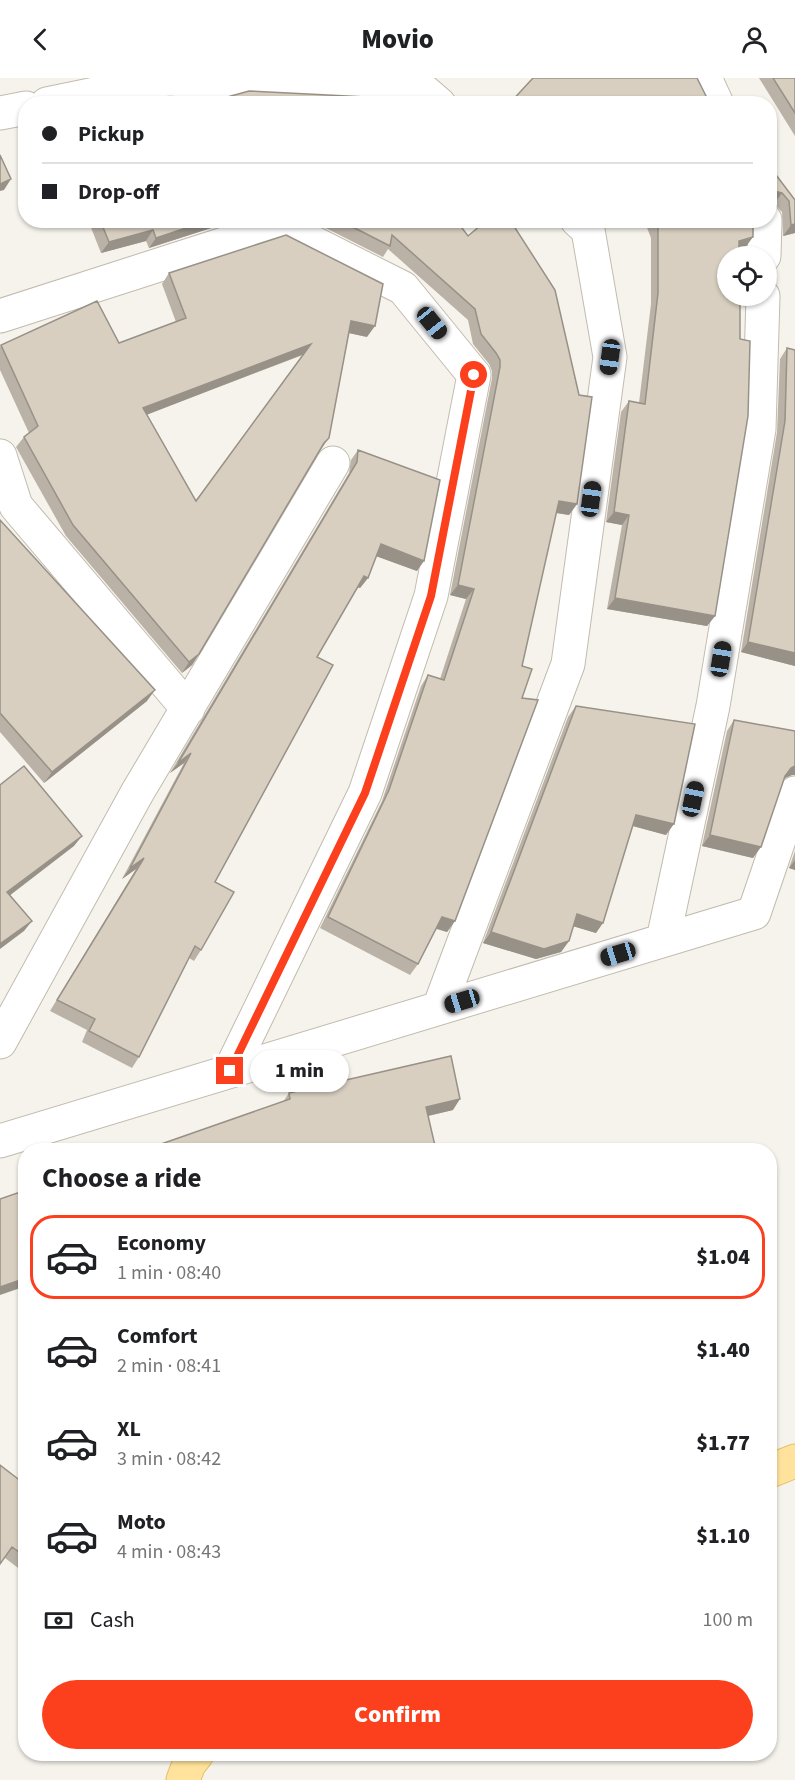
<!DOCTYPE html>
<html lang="en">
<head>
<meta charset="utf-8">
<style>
	body { margin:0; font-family:"Source Sans 3",sans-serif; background:#f6f6f6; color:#202124; height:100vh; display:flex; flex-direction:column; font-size:22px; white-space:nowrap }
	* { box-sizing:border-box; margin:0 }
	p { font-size:20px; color:#757577 }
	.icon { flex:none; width:33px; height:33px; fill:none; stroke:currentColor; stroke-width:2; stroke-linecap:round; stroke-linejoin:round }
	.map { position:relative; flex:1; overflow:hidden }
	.drawer { position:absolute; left:18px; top:1065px; width:759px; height:618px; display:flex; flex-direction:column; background:#fff; border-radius:24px; box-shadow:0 2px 4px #0004 }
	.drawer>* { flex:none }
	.banner { position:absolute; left:18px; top:18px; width:759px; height:132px; border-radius:24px; box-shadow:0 2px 4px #0004; display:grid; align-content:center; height:132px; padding:0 24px; background:#fff }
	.controls { position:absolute; left:717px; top:168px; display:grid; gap:12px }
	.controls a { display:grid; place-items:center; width:60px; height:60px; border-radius:50%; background:#fff; box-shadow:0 2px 4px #0004; font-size:30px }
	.end { position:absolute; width:27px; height:27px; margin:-14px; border:8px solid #fc3f1d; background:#fff; box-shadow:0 0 0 3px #fff }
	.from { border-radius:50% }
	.bubble { position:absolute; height:42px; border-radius:21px; background:#fff; box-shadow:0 2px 4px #0004; font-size:20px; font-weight:800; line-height:42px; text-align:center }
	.car { position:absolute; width:18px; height:36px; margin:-18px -9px; border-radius:8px; box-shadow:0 0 4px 2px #0007; background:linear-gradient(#222 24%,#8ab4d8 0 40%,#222 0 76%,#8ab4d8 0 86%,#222 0) }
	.banner b { display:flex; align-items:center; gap:21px; height:57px; font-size:22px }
	.banner b+b { border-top:2px solid #e0e0e0 }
	.banner i { width:15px; height:15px; background:#202124 }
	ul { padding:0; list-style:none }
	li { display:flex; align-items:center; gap:18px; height:84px; margin:0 12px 9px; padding:0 12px; border:3px solid transparent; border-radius:24px }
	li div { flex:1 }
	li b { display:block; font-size:22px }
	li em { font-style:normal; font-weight:800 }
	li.active { border-color:#fc3f1d }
	li>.icon { width:54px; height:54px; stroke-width:1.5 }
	h2 { padding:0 24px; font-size:27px; line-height:72px }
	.pay { display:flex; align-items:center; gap:15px; height:66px; padding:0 24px; font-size:22px }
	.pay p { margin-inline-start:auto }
	.action { display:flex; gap:12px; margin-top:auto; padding:12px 24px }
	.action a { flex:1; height:69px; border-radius:36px; background:#fc3f1d; color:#fff; font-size:24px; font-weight:800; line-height:69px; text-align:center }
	header { display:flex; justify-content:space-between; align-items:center; height:78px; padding:0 24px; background:#fff; font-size:27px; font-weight:800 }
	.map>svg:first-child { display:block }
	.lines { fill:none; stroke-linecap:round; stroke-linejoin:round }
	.minor-casing { stroke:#c2bbae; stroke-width:35 }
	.major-casing { stroke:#e6c16a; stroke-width:35 }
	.minor { stroke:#fff; stroke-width:33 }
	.major { stroke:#ffe39c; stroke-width:33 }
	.wall { fill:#bab2a6; fill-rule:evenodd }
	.shaded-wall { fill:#979187 }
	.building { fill:#d8cfc1; stroke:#979187; stroke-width:1.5; fill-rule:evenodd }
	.route { stroke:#fc3f1d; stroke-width:8 }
</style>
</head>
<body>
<header><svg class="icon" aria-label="back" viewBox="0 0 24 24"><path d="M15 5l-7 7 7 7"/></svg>Movio<svg class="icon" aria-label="person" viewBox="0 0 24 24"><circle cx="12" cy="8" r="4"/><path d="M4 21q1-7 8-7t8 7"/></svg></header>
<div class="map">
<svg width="795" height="1702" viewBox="0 0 795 1702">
	<rect width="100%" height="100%" fill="#f6f3ec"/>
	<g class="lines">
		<!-- minor casing -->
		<g class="minor-casing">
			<path id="minor" d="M 705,0 L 717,26
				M 47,26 L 167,1 L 425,14 L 439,26
				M 0,35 L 26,30
				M 764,178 L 765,142
				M 0,238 L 280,148 L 403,210 L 474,297 L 431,518 L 365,715 L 230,993
				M 0,378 L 16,428 L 188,631
				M 663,862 L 713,628 L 759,351 L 763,218
				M 439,930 L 568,586 L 610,279 L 588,152 L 577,142
				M 0,964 L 137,715 L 333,385
				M 0,1063 L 754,835 L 795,715"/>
		</g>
		<!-- major casing -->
		<g class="major-casing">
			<path id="major" d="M 770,1393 L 795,1383
				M 183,1702 L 189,1686 L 197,1676"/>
		</g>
		<!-- minor -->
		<use href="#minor" class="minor"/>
		<!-- major -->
		<use href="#major" class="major"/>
	</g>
	<!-- wall -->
	<path class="wall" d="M 759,0 L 795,0 L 795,58 Z
		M 770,89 L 795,122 L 795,155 L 783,158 L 782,134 L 774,126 L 770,124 Z
		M 88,142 L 236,142 L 149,170 L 146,163 L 101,175 Z
		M 310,142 L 456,142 L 577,426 L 569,437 L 556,435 L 522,588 L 522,620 L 455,843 L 447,854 L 436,851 L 418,886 L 410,897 L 320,850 L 382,723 L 421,608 L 428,597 L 440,601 L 466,521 L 450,517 L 492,300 L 492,293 L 489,286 L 473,266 L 468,242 L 388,171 L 383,179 Z
		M 644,142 L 753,142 L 745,170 L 739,172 L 715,538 L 707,548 L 607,531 L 622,447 L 606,444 L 621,334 L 629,323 L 639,325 L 651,226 L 651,160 Z
		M 169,195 L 367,259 L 349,255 L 329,360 L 320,373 L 199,576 L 192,587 L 182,595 L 66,458 L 16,369 L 24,359 L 29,355 L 0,292 L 0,269 L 1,267 L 119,265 L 176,244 L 162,206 ZM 303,277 L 196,423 L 147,336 Z
		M 787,270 L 795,588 L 741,574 L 777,354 L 780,281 Z
		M 358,372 L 417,493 L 376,478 L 368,500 L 360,510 L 358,509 L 317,579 L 215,804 L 201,872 L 194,883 L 189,880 L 139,979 L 132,990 L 82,964 L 87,952 L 50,933 L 136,791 L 122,801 L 184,685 L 170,695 L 349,395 L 351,382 Z
		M 0,442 L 147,623 L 44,705 L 0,654 Z
		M 576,628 L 666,757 L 633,748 L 596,855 L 573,848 L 569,863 L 561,874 L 536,881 L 483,865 L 568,639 Z
		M 734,642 L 795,653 L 795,697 L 792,697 L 784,700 L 753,780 L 702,768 L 727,653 Z
		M 795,773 L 795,792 L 789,790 Z
		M 289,1015 L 453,1032 L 428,1038 L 436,1072 L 144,1072 L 283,1024 Z
		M 26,1407 L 26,1496 L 5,1480 Z"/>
	<!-- shaded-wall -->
	<path class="shaded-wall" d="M 11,101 L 4,112 L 0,113 L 0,106 Z
		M 770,113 L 774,113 L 782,115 L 774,126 L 770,124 Z
		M 210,142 L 236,142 L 149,170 L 156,160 Z
		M 795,146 L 795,155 L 783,158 L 791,147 Z
		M 153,152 L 146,163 L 101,175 L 109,164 Z
		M 753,159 L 745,170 L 731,174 L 739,163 Z
		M 351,243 L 375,248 L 367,259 L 344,254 Z
		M 311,266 L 304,276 L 136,341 L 143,330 Z
		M 559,423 L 577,426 L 569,437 L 551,434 Z
		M 614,434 L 629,437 L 622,447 L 606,444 Z
		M 381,466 L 424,483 L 417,493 L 373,477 Z
		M 364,498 L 368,500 L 360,510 L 357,509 Z
		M 458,507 L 474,511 L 466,521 L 450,517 Z
		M 615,520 L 715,538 L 707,548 L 607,531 Z
		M 748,564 L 795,575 L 795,588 L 741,574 Z
		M 199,576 L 192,587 L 182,595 L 189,584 Z
		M 155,612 L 147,623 L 44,705 L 52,694 Z
		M 191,675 L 184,685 L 170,695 L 178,685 Z
		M 795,688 L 795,697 L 792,697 L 783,701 L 791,690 Z
		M 636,737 L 674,746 L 666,757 L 629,747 Z
		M 710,757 L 761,769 L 753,780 L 702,768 Z
		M 82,758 L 74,768 L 0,825 L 7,814 Z
		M 144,780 L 136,791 L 122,801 L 130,790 Z
		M 795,782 L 795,792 L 789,790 Z
		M 577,836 L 603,845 L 596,855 L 569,847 Z
		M 442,839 L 455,843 L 447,854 L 435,850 Z
		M 32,843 L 24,853 L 0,871 L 0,866 Z
		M 491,854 L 569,863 L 561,874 L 536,881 L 483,865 Z
		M 460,1021 L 453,1032 L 419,1040 L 426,1029 Z
		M 352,1068 L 349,1072 L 333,1072 Z
		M 26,1200 L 26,1208 L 0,1217 L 0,1209 Z"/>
	<!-- building -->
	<path class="building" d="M 533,0 L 697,0 L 710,26 L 509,26 Z
		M 773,0 L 795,0 L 795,35 Z
		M 249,13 L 425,22 L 430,26 L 202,26 Z
		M 0,77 L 11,101 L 0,106 Z
		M 770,89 L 795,122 L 795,146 L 791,147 L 789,123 L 782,115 L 774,113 L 770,113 Z
		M 100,142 L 210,142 L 156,160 L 153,152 L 109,164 Z
		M 339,142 L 456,142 L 468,158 L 487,142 L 510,142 L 555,212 L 579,317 L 592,319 L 577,426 L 559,423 L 522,588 L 532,591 L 522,620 L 538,622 L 455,843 L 442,839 L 418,886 L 328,839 L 389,712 L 428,597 L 444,602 L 474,511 L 458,507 L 500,289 L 500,282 L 496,275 L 481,256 L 475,231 L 392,157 L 390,168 Z
		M 656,142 L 753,142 L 753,159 L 739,163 L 739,178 L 728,178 L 728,218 L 740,218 L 740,261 L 750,263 L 748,338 L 715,538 L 615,520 L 629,437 L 614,434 L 629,323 L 645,326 L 658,215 L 658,149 Z
		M 286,157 L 383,206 L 375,248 L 351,243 L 329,360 L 324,365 L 199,576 L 189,584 L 73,447 L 24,359 L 38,348 L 1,267 L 97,223 L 119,265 L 186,240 L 169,195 ZM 311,266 L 196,423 L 143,330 Z
		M 787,270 L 795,272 L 795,575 L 748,564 L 785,343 Z
		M 358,372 L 440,402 L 424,483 L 381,466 L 368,500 L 364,498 L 317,579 L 333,587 L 215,804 L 234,814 L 201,872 L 195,868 L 139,979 L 89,953 L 95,941 L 57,922 L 144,780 L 130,790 L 191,675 L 178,685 L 357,384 Z
		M 0,442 L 155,612 L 52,694 L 0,635 Z
		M 576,628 L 695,646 L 674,746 L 636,737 L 603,845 L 577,836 L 569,863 L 544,871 L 491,854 Z
		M 734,642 L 795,653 L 795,688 L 791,690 L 785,698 L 761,769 L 710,757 Z
		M 24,688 L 82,758 L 7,814 L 32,843 L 0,866 L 0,707 Z
		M 451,978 L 460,1021 L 426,1029 L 436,1072 L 353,1072 L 352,1068 L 333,1072 L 144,1072 L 290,1021 L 289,1015 Z
		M 26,1112 L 26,1200 L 0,1209 L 0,1121 Z
		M 0,1387 L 26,1407 L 26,1479 L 12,1469 L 0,1486 Z"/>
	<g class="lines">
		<!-- route -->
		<path class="route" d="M 230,993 L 365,715 L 431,518 L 474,297"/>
	</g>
</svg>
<div class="controls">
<a><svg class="icon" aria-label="locate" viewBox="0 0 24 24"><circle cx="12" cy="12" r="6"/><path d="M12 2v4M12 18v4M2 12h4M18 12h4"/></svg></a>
</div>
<i class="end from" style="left:474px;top:297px"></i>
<i class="end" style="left:230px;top:993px"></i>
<div class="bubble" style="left:250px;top:972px;width:99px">1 min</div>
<i class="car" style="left:432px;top:245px;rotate:141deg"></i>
<i class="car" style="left:610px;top:279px;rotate:188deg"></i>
<i class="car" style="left:591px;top:421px;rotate:8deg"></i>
<i class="car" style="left:721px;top:581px;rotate:9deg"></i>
<i class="car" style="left:693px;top:721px;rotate:12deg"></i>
<i class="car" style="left:618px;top:876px;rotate:253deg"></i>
<i class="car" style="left:462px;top:923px;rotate:253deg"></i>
<div class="banner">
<b><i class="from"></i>Pickup</b>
<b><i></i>Drop-off</b>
</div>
<section class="drawer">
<h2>Choose a ride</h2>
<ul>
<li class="active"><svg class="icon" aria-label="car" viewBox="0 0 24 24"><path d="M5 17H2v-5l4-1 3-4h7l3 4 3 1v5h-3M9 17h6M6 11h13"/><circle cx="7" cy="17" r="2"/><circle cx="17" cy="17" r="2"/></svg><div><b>Economy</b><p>1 min · 08:40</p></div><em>$1.04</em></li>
<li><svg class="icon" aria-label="car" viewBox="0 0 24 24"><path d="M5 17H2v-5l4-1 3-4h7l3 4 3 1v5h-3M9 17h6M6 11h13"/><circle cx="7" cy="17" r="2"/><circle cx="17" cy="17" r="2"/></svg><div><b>Comfort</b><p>2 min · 08:41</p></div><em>$1.40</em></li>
<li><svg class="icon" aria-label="car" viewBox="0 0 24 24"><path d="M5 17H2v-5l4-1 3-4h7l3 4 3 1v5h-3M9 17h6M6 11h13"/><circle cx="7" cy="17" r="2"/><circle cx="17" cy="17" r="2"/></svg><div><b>XL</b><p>3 min · 08:42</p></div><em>$1.77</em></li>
<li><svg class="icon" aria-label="car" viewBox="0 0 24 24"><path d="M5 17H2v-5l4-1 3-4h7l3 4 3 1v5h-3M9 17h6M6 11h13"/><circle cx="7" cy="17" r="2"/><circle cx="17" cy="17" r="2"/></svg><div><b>Moto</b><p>4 min · 08:43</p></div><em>$1.10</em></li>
</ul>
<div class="pay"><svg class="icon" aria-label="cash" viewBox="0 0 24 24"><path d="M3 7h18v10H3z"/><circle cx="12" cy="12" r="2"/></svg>Cash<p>100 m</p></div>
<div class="action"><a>Confirm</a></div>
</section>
</div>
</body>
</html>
